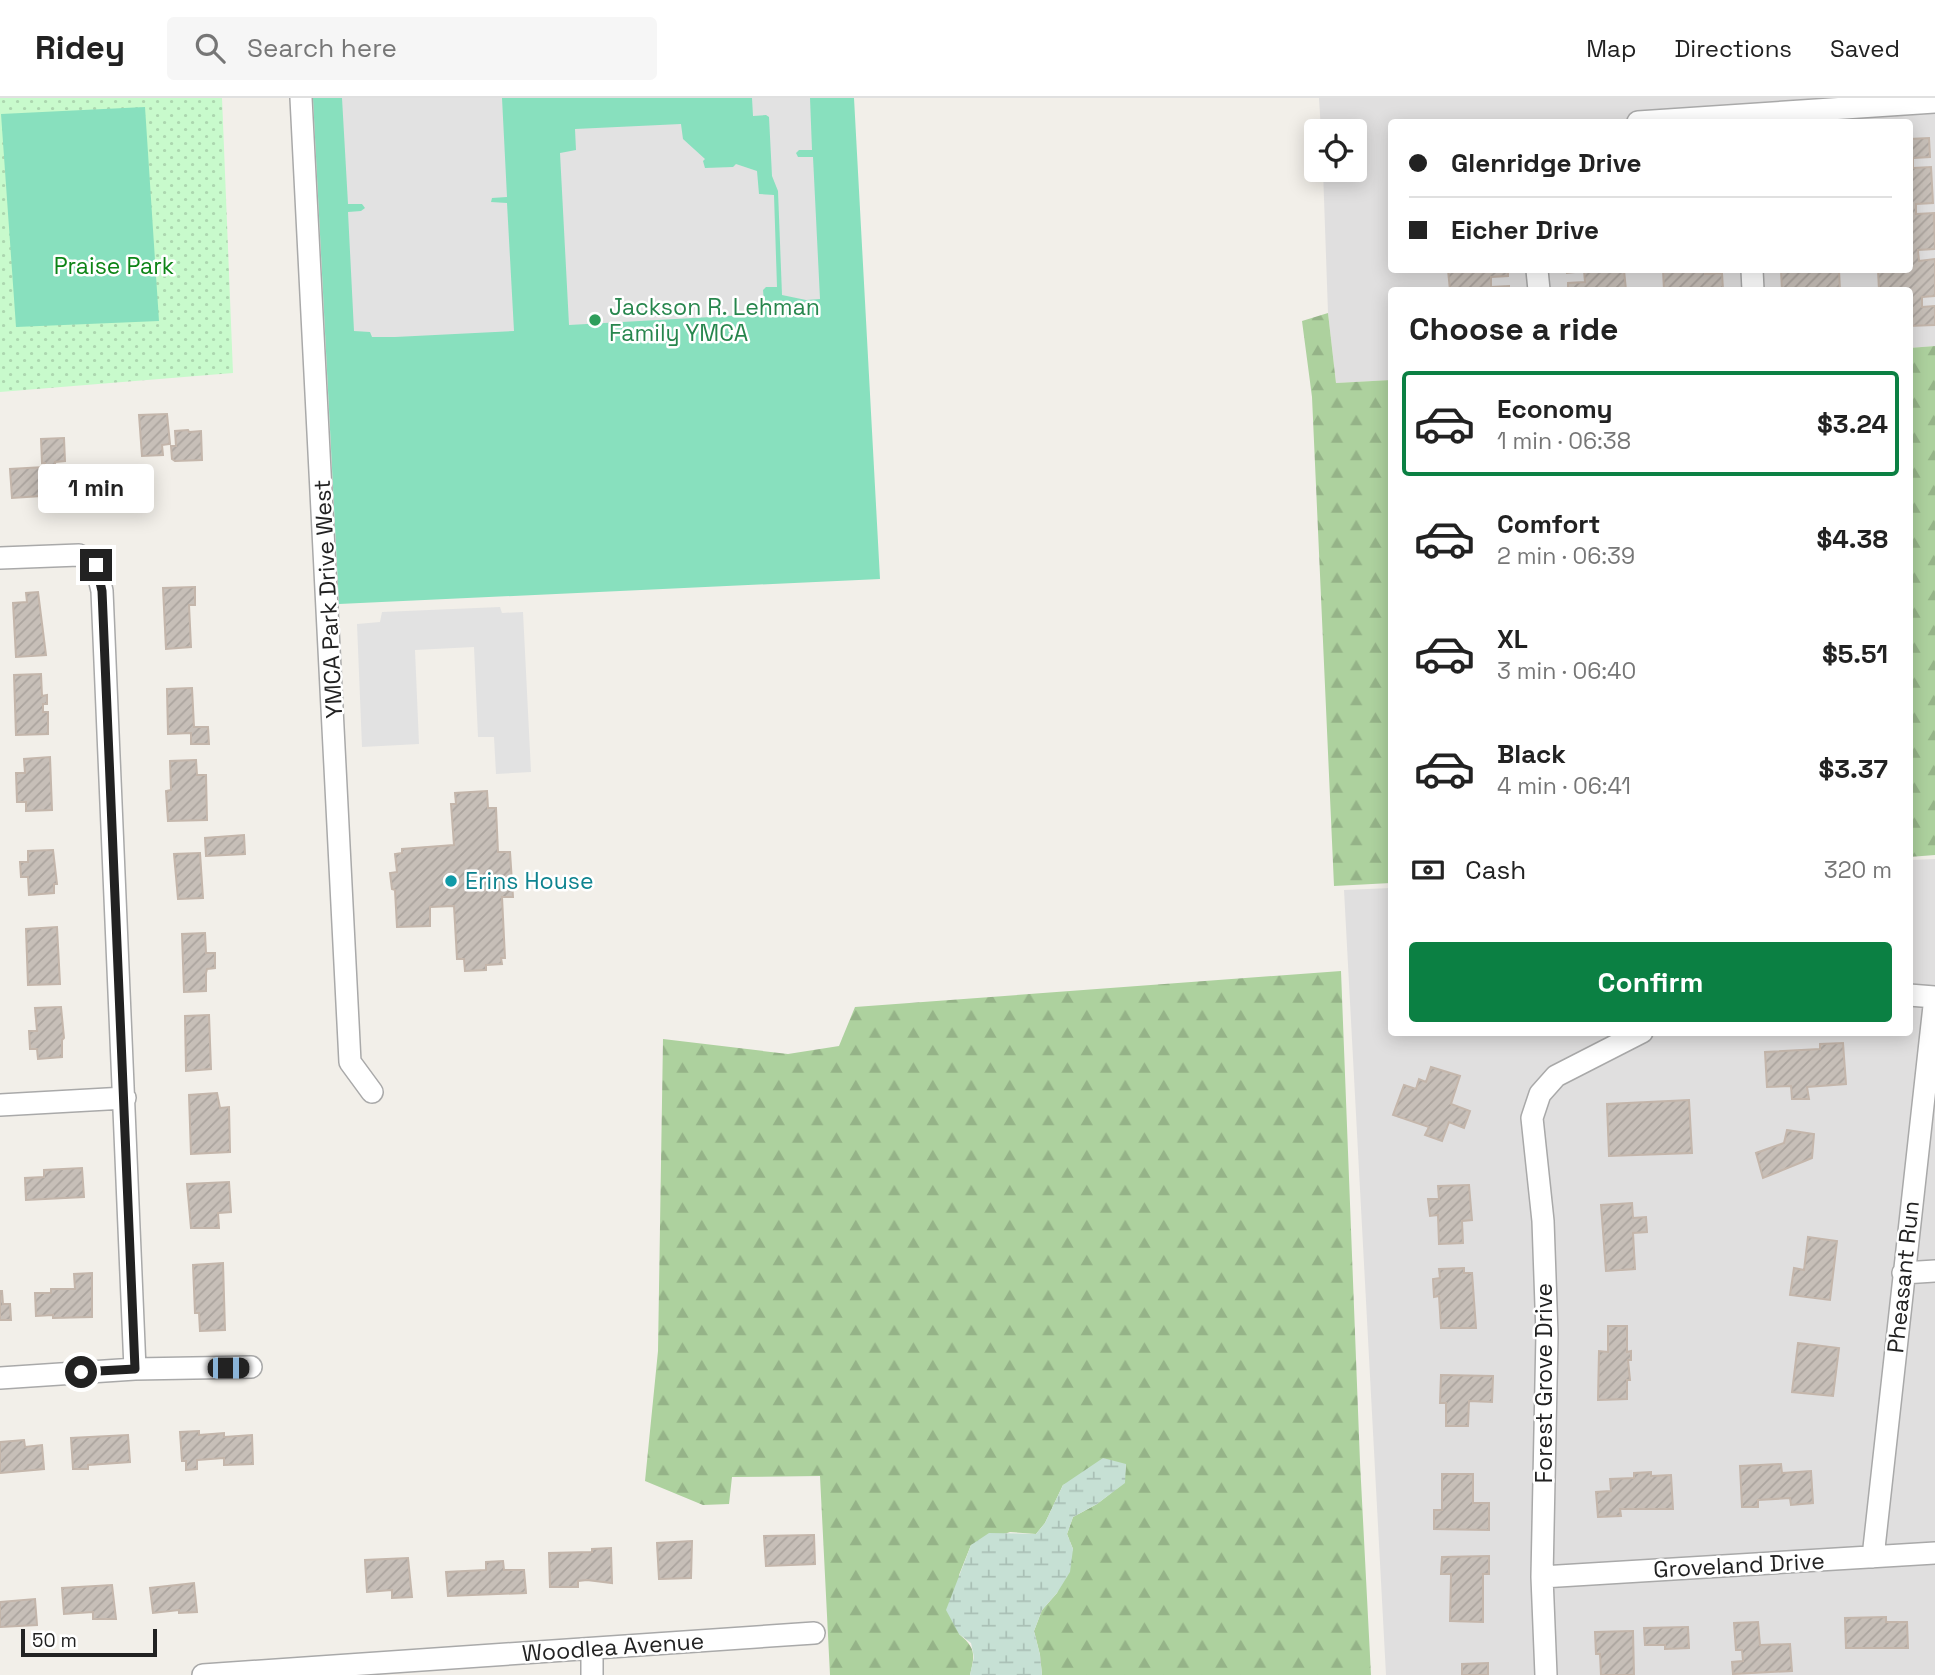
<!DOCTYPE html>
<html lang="en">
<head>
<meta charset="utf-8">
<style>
	body { margin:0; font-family:"Space Grotesk",sans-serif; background:#f6f6f6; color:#222; height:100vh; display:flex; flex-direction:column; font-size:26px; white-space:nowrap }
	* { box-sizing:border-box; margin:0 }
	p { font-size:23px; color:#767676 }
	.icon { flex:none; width:38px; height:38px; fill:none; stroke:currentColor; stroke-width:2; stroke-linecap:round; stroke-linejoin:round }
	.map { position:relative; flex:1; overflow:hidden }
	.sheet { position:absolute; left:1388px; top:189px; width:525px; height:749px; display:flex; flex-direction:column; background:#fff; border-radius:7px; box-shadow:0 4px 18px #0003 }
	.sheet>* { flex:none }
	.top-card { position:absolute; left:1388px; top:21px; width:525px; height:154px; border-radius:7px; box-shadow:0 4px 18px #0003; display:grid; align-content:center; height:154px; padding:0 21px; background:#fff }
	.fabs { position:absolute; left:1304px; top:21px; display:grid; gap:14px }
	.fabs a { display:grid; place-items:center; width:63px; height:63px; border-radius:7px; background:#fff; box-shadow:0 4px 18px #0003; font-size:35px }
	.scale { position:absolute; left:21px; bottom:18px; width:136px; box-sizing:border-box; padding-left:7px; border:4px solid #222; border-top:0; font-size:19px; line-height:24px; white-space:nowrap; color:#222; -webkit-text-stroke:5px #fff; paint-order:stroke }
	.end { position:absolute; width:32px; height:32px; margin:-16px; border:9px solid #222; background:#fff; box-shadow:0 0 0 4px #fff }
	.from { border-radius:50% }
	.bubble { position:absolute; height:49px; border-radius:7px; background:#fff; box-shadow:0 4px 18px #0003; font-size:23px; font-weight:700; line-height:49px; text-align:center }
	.car { position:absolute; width:21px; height:42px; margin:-21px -10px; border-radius:9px; box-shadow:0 0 5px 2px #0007; background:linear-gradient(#222 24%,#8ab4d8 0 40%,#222 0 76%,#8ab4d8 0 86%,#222 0) }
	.top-card b { display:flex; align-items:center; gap:24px; height:66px; font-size:26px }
	.top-card b+b { border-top:2px solid #e0e0e0 }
	.top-card i { width:18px; height:18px; background:#222 }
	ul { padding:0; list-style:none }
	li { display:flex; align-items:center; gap:21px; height:105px; margin:0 14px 10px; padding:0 7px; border:4px solid transparent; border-radius:7px }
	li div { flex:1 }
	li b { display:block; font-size:26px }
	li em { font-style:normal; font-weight:700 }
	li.active { border-color:#0b8043 }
	li>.icon { width:63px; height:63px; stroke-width:1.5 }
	h2 { padding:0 21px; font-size:32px; line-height:84px }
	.pay { display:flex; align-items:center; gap:18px; height:77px; padding:0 21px; font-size:26px }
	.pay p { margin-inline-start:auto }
	.button { display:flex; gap:14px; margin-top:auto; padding:14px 21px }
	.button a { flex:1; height:80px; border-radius:7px; background:#0b8043; color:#fff; font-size:28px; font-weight:700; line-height:80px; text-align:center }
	header { display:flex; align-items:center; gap:42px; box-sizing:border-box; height:98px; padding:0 35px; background:#fff; border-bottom:2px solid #e0e0e0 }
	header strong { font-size:33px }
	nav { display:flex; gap:38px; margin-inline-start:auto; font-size:24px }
	.search { width:490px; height:63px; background:#f6f6f6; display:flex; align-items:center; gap:18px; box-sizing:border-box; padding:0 24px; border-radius:7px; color:#767676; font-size:26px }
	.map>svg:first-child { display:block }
	.residential { fill:#e0dfdf; fill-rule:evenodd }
	.forest { fill:url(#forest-firs) }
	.wetland { fill:url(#wetland-marsh) }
	.park { fill:url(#park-dots) }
	.pitch { fill:#88e0be }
	.parking { fill:#e2e2e2 }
	.building { fill:url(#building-hatch); stroke:#c4b6ab; stroke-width:2 }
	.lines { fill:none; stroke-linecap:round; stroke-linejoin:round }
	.minor-casing { stroke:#a9a9a9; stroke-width:24 }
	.minor { stroke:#fff; stroke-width:21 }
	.route { stroke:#222; stroke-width:9 }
	.leisure-dot { fill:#2e9e5b; stroke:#fff; stroke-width:2.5 }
	.culture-dot { fill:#0f9aa8; stroke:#fff; stroke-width:2.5 }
	.labels { text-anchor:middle; stroke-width:5; stroke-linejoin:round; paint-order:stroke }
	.park-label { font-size:23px; fill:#0c8416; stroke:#fff }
	.leisure-label { font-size:23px; fill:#27864d; stroke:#fff; text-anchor:start }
	.street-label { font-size:23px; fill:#222; stroke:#fff }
	.culture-label { font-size:23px; fill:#0d838f; stroke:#fff; text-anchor:start }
</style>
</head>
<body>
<header>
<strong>Ridey</strong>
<div class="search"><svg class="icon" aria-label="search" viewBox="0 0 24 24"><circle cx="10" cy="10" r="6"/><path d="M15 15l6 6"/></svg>Search here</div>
<nav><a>Map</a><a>Directions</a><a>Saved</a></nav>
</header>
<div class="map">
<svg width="1935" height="1577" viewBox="0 0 1935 1577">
	<defs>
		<pattern id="forest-firs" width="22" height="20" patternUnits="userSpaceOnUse" patternTransform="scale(1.75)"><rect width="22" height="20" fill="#add19e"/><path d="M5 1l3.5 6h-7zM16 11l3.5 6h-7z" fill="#95b388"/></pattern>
		<pattern id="wetland-marsh" width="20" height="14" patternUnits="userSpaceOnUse" patternTransform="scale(1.75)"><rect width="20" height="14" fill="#c6e0d4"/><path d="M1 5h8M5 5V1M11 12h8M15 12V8" fill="none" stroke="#aac0b6"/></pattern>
		<pattern id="park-dots" width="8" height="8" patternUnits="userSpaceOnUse" patternTransform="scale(1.75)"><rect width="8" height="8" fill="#c8facc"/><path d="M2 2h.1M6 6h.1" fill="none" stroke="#acd6af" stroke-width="1.8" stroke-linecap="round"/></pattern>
		<pattern id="building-hatch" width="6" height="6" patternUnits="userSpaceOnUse" patternTransform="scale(1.75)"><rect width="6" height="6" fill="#c7bfb8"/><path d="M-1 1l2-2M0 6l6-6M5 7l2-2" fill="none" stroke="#aba49e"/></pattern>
	</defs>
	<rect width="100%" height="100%" fill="#f2efe9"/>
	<!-- residential -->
	<path class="residential" d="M 1319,0 L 1935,0 L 1935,248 L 1909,250 L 1909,192 L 1391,192 L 1391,282 L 1336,285 L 1328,215 L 1323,72 L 1354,72 L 1354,33 L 1321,33 ZM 1391,24 L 1909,24 L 1909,172 L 1391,172 Z
		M 1935,761 L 1935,1577 L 1386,1577 L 1344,792 L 1391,790 L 1391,934 L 1909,934 L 1909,762 Z"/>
	<!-- forest -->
	<path class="forest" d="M 1328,215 L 1336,285 L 1391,282 L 1391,785 L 1334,788 L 1312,299 L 1302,223 Z
		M 1935,248 L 1935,757 L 1909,759 L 1909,250 Z
		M 1341,873 L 1360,1364 L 1371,1577 L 1042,1577 L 1040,1557 L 1034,1533 L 1042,1512 L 1057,1495 L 1073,1451 L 1067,1436 L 1073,1419 L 1097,1406 L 1124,1385 L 1126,1366 L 1063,1387 L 1045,1425 L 1036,1436 L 1010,1434 L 971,1447 L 959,1477 L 959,1536 C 976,1550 975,1557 970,1577 L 830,1577 L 820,1378 L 732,1379 L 729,1406 L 703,1407 L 645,1383 L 658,1253 L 663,941 L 788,956 L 839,948 L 855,909 Z"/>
	<!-- wetland -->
	<path class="wetland" d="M 1103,1360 L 1126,1366 L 1125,1385 L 1097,1406 L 1073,1419 L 1067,1436 L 1073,1451 L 1070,1474 L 1057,1495 L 1042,1512 L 1034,1533 L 1040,1557 L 1042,1577 L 970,1577 L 974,1559 L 971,1545 L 959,1536 L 946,1512 L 971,1447 L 989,1435 L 1036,1436 L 1045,1425 L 1063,1387 Z"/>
	<!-- park -->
	<path class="park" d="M 0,0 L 222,0 L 233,275 L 0,294 Z"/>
	<!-- pitch -->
	<path class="pitch" d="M 313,0 L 854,0 L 880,481 L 339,506 Z
		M 145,9 L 159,223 L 16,229 L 1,16 Z"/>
	<!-- parking -->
	<path class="parking" d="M 342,0 L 502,0 L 507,99 L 492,100 L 491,104 L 507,105 L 514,233 L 395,239 L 372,239 L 370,234 L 354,233 L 348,114 L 361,113 L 365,110 L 362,106 L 348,106 Z
		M 752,0 L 810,0 L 812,52 L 799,52 L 796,55 L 798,59 L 813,59 L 820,201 L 806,202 L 782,197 L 778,93 L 772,78 L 769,19 L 766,17 L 753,18 Z
		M 681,26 L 683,41 L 705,61 L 703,63 L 705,70 L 733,69 L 736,66 L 757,73 L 759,96 L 774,97 L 777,189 L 766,189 L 763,192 L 765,216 L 569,227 L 560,55 L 576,52 L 575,31 Z
		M 500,509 L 502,515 L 523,514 L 531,674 L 496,676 L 494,639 L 478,639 L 474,549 L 415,552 L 419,646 L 362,649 L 357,526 L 380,524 L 382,514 Z"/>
	<!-- building -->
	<path class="building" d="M 1929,40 L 1930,59 L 1913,60 L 1913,70 L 1931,69 L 1933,105 L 1916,106 L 1916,116 L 1934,115 L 1935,151 L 1918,152 L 1919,163 L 1935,161 L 1935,198 L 1922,199 L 1922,209 L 1935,208 L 1935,227 L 1909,228 L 1909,192 L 1879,192 L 1878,172 L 1909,172 L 1909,41 Z
		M 1448,172 L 1508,172 L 1508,178 L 1491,179 L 1491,189 L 1509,188 L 1509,192 L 1450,192 Z
		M 1567,172 L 1624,172 L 1626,192 L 1568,192 L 1568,185 L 1585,184 L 1584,173 L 1567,175 Z
		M 1663,172 L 1705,172 L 1705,176 L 1722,175 L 1723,192 L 1664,192 Z
		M 1781,172 L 1839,172 L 1840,192 L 1782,192 Z
		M 167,316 L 170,346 L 162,347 L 163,357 L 142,358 L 139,317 Z
		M 188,332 L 189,334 L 201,333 L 202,362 L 175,363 L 172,361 L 171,348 L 176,348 L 175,333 Z
		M 64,340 L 65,363 L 55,364 L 57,397 L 12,400 L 10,371 L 45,369 L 45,365 L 42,365 L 41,341 Z
		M 195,489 L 195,507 L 189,507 L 191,549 L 166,551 L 163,490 Z
		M 38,494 L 46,557 L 16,559 L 13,505 L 27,504 L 26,495 Z
		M 41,576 L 42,598 L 47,597 L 47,606 L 43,606 L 43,614 L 48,614 L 48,636 L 16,637 L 14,577 Z
		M 192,590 L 194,629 L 208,629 L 209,646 L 191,646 L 191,635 L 168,636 L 167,591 Z
		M 50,659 L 52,712 L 26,713 L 26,704 L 17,704 L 16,675 L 25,675 L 24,661 Z
		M 196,662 L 197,677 L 206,677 L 207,722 L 168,723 L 166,693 L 171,692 L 170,663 Z
		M 487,693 L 488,710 L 496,710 L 498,754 L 510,754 L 513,799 L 502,799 L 505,860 L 501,860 L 502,866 L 486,867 L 486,872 L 465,873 L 464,861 L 457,861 L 454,808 L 430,809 L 430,828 L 397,829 L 395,792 L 392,791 L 390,775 L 397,774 L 395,756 L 402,755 L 402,751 L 454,747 L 451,706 L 456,706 L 455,695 Z
		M 244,737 L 245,756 L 206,758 L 205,740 Z
		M 53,752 L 57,786 L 54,786 L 54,795 L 29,797 L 28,779 L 21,779 L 20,764 L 28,764 L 28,753 Z
		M 200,755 L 203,800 L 178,801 L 174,756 Z
		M 57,829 L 60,886 L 28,887 L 26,831 Z
		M 205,835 L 206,855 L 215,855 L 215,870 L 207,871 L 206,875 L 206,893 L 184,894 L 182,836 Z
		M 61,909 L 64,940 L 62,942 L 62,959 L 38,961 L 37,951 L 30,951 L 29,933 L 37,933 L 35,910 Z
		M 209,917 L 211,971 L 186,973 L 185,918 Z
		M 1843,945 L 1846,986 L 1807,989 L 1809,1001 L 1792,1001 L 1791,988 L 1767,989 L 1765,954 L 1820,951 L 1820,946 Z
		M 1431,969 L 1460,978 L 1451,1006 L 1470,1013 L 1464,1030 L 1449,1024 L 1442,1043 L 1425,1037 L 1429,1029 L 1393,1017 L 1404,987 L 1416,991 L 1419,981 L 1426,984 Z
		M 217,995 L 220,1010 L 229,1009 L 230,1054 L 191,1056 L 189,997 Z
		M 1689,1002 L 1692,1055 L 1609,1058 L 1607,1006 Z
		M 1787,1032 L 1814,1036 L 1812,1060 L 1763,1080 L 1756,1055 L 1784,1045 Z
		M 82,1070 L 84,1099 L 26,1102 L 25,1080 L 44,1079 L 44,1072 Z
		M 229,1084 L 231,1114 L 218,1115 L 219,1130 L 191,1130 L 187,1086 Z
		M 1469,1087 L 1472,1122 L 1462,1123 L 1463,1145 L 1439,1146 L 1438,1117 L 1430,1118 L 1428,1101 L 1439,1101 L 1438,1088 Z
		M 1632,1105 L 1633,1120 L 1646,1119 L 1647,1134 L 1633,1135 L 1635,1171 L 1606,1173 L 1601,1107 Z
		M 1808,1139 L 1837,1143 L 1830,1202 L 1790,1197 L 1794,1170 L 1804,1172 Z
		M 223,1165 L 225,1232 L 200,1233 L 199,1215 L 195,1215 L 193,1167 Z
		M 1464,1170 L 1464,1175 L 1472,1175 L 1476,1230 L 1441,1230 L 1439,1198 L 1434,1199 L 1433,1181 L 1440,1180 L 1439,1171 Z
		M 92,1175 L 92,1219 L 53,1220 L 53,1217 L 36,1218 L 35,1195 L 51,1195 L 51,1191 L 75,1191 L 74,1176 Z
		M 0,1193 L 2,1193 L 3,1206 L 10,1206 L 11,1222 L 0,1222 Z
		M 1608,1228 L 1627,1228 L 1627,1254 L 1631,1253 L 1631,1262 L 1628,1262 L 1630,1282 L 1627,1282 L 1627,1301 L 1598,1302 L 1599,1253 L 1608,1254 Z
		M 1798,1245 L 1839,1250 L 1833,1298 L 1792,1294 Z
		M 1441,1277 L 1493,1278 L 1492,1304 L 1469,1303 L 1468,1328 L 1446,1328 L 1446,1305 L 1440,1305 Z
		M 199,1333 L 199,1337 L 224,1335 L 224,1339 L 252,1337 L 253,1366 L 224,1367 L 224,1360 L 197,1362 L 197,1371 L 186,1372 L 186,1363 L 182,1363 L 180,1334 Z
		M 128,1337 L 130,1364 L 88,1367 L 88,1371 L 73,1371 L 71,1340 Z
		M 24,1342 L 25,1349 L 42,1347 L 44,1371 L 0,1375 L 0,1344 Z
		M 1781,1366 L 1782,1375 L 1811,1373 L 1813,1405 L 1791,1407 L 1790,1400 L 1758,1402 L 1758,1409 L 1742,1409 L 1740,1368 Z
		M 1651,1374 L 1651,1378 L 1671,1377 L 1673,1411 L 1620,1411 L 1621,1418 L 1598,1419 L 1596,1394 L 1611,1393 L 1610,1381 L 1634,1380 L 1634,1375 Z
		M 1442,1376 L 1473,1376 L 1473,1405 L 1489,1405 L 1489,1432 L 1434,1431 L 1434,1412 L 1442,1412 Z
		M 814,1437 L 815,1466 L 766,1468 L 764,1438 Z
		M 692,1443 L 691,1480 L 659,1481 L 657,1445 Z
		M 611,1450 L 612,1485 L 587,1482 L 578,1483 L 578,1489 L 550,1489 L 549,1455 L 592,1454 L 592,1451 Z
		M 1489,1458 L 1489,1476 L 1483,1476 L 1483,1524 L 1450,1523 L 1451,1476 L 1441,1476 L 1442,1459 Z
		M 408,1460 L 412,1499 L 392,1500 L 392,1492 L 367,1494 L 365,1462 Z
		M 503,1463 L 504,1472 L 524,1472 L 526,1495 L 448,1498 L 446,1474 L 486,1472 L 486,1464 Z
		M 194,1485 L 197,1514 L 179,1515 L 179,1512 L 153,1515 L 150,1490 Z
		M 112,1487 L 116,1521 L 93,1521 L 93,1514 L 64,1516 L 62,1490 Z
		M 35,1501 L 37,1527 L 0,1529 L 0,1504 Z
		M 1886,1519 L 1886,1524 L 1907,1524 L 1908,1550 L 1846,1550 L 1845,1520 Z
		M 1758,1524 L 1760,1547 L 1790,1546 L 1792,1573 L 1733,1576 L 1732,1564 L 1743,1563 L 1742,1552 L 1736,1552 L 1734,1525 Z
		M 1688,1529 L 1689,1550 L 1665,1551 L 1665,1547 L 1645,1547 L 1644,1530 Z
		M 1633,1533 L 1634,1577 L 1601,1577 L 1600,1556 L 1596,1556 L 1595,1534 Z
		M 1488,1565 L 1488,1577 L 1462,1577 L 1462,1566 Z"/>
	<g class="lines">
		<!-- minor casing -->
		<g class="minor-casing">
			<path id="minor" d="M 301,0 L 350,964 L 372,994
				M 1638,24 L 1935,4
				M 1537,172 L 1539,192
				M 1752,172 L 1753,192
				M 0,460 L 79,457 L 96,467 L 102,493 L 135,1271
				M 1909,897 L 1935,899
				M 0,1007 L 125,1000
				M 1903,1175 L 1935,1173
				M 0,1280 L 135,1271 L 251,1269
				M 1873,1459 L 1935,899
				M 1542,1479 L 1935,1455
				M 592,1551 L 592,1577
				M 203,1577 L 814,1535
				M 1546,1577 L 1542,1479 L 1547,1236 L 1543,1123 L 1532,1020 L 1540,996 L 1556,978 L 1642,934"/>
		</g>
		<!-- minor -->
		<use href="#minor" class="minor"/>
	</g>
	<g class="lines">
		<!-- route -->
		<path class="route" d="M 81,1274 L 135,1271 L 102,493 L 96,467"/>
	</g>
	<!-- markers -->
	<circle class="leisure-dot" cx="595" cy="222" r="7"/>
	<circle class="culture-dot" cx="451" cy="783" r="7"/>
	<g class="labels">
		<!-- park labels -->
		<g class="park-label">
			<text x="114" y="176">Praise Park</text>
		</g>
		<!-- leisure labels -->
		<g class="leisure-label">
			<text x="609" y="217">Jackson R. Lehman<tspan x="609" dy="26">Family YMCA</tspan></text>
		</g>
		<!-- street labels -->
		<g class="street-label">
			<text transform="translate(328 501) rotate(-93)" y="8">YMCA Park Drive West</text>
			<text transform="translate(1903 1179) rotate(-84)" y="8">Pheasant Run</text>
			<text transform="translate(1544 1285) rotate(-90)" y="8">Forest Grove Drive</text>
			<text transform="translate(1739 1467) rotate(-3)" y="8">Groveland Drive</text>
			<text transform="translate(613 1549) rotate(-4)" y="8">Woodlea Avenue</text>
		</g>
		<!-- culture labels -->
		<g class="culture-label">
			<text x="465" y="791">Erins House</text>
		</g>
	</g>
</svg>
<div class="fabs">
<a><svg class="icon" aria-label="locate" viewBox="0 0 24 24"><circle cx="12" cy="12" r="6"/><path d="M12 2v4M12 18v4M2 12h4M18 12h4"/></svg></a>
</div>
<div class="scale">50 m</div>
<i class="end from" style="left:81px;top:1274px"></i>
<i class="end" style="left:96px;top:467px"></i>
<div class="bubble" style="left:38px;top:366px;width:116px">1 min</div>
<i class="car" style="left:228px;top:1270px;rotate:90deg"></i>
<div class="top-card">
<b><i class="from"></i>Glenridge Drive</b>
<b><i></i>Eicher Drive</b>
</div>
<section class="sheet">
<h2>Choose a ride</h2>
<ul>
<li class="active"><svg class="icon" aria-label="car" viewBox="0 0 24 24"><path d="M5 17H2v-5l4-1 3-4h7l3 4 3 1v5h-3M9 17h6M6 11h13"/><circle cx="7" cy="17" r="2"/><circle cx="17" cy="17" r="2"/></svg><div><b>Economy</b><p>1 min · 06:38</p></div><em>$3.24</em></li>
<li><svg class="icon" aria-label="car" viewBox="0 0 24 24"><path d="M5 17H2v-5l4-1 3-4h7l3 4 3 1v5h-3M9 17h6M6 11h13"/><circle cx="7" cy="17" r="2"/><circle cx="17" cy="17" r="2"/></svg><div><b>Comfort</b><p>2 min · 06:39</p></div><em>$4.38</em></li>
<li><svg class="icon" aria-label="car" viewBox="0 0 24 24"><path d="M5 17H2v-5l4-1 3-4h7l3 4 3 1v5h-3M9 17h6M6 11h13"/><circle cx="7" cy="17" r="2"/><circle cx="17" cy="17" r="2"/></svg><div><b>XL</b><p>3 min · 06:40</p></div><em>$5.51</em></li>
<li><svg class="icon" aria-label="car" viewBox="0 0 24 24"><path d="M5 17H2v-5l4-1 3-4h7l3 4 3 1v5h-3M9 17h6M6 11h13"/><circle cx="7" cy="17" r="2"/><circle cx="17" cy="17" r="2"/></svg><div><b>Black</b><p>4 min · 06:41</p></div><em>$3.37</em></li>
</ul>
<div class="pay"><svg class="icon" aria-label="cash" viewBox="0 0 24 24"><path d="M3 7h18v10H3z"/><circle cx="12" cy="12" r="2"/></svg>Cash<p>320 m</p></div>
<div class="button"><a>Confirm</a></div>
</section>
</div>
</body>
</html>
